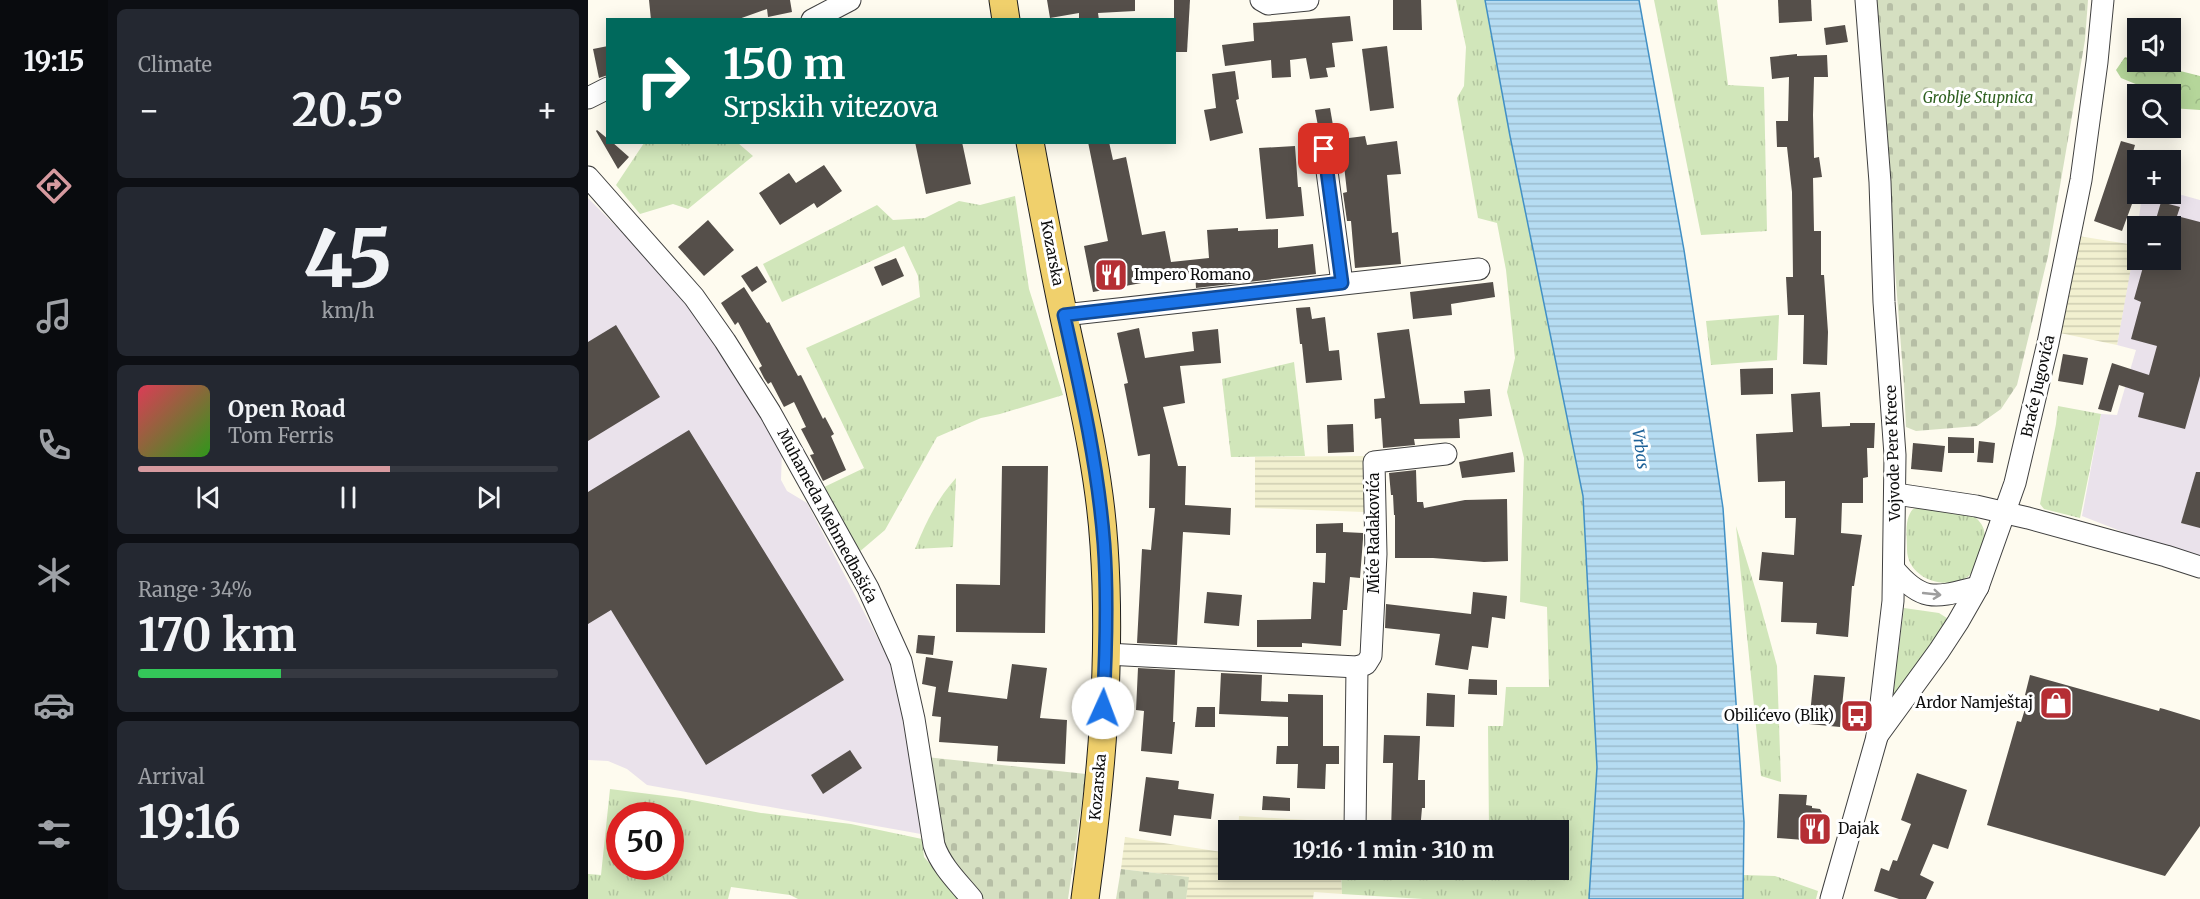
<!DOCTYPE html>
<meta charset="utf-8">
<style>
:root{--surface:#171b24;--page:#242831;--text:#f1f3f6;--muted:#9ea1a6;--line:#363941;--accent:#d69a9f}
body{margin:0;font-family:Merriweather,serif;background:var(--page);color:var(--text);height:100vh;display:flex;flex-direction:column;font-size:22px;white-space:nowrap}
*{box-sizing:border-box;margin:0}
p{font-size:20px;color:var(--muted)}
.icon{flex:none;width:33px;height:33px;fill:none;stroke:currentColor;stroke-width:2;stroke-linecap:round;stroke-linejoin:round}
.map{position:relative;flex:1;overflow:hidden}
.drawer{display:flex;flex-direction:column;gap:9px;padding:9px;background:#0d0f14;width:480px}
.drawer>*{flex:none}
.banner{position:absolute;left:18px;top:18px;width:570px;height:126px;border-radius:0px;box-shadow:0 3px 15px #0003;background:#00695c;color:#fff;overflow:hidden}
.buttons{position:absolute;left:1539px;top:18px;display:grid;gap:12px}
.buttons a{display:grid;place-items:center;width:54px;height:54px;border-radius:0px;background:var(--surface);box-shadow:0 3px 15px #0003;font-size:30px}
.speed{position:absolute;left:18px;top:802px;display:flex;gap:12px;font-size:30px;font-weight:700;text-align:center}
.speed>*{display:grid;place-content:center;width:78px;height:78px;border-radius:50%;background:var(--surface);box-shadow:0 3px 15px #0003;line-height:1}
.speed .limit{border:9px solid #d22;background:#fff;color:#111}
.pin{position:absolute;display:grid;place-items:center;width:51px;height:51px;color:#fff;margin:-26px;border-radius:12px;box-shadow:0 3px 9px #0006}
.me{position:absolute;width:66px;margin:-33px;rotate:2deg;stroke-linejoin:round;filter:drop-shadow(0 0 4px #0008)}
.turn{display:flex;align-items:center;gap:21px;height:126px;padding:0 18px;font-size:27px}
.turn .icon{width:78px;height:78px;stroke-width:2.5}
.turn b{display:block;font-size:42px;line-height:51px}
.big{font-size:45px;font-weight:700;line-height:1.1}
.drawer .widget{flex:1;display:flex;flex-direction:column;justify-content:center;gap:9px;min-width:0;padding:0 21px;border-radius:9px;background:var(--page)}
.drawer .dial{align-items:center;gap:0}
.dial b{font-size:78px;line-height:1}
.song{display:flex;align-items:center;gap:18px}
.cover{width:72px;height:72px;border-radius:9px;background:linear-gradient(135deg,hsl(350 70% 55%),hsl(110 70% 35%))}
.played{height:6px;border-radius:3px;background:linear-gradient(90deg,var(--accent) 60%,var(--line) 60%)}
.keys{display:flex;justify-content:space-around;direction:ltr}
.heat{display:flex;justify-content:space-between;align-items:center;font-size:33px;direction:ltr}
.charge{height:9px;border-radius:4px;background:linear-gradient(90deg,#34c759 34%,var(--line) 0)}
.trip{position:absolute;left:630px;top:820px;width:351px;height:60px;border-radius:0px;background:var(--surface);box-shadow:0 3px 15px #0003;font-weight:700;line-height:60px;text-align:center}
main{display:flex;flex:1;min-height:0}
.dock{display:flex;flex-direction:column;width:108px;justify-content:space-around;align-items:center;background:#090b0e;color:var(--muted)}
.dock .icon{width:42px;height:42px}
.dock .current{color:var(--accent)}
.dock b{font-size:27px;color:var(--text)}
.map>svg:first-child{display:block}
</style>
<main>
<nav class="dock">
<b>19:15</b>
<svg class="icon current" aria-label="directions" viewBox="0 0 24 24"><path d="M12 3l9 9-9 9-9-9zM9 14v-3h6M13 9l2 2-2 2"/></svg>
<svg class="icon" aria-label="music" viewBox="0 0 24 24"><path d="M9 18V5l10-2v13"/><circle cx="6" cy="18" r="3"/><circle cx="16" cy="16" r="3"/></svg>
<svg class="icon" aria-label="phone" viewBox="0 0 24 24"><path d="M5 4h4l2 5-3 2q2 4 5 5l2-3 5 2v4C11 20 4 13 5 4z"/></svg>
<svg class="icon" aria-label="climate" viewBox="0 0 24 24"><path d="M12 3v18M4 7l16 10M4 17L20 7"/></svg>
<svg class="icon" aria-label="car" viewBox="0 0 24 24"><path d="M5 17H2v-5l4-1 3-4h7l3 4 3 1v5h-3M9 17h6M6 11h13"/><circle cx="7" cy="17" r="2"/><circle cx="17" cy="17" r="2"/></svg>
<svg class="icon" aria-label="filters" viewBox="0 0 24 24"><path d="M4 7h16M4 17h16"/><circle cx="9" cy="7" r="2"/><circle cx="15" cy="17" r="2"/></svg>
</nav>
<section class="drawer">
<div class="widget"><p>Climate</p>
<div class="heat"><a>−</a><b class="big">20.5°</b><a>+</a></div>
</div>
<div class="widget dial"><b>45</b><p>km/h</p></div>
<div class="widget">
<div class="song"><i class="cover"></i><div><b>Open Road</b><p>Tom Ferris</p></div></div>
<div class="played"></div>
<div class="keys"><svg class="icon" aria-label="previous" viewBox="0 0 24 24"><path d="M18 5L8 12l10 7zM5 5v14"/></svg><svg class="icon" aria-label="pause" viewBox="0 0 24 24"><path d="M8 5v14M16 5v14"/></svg><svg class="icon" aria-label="next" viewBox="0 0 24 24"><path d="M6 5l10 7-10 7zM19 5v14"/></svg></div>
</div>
<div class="widget"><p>Range · 34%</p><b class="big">170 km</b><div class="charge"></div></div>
<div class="widget"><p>Arrival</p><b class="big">19:16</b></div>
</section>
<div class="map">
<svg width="1612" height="899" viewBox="0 0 1612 899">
<defs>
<pattern id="farmland-rules" width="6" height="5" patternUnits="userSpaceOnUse" patternTransform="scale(1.5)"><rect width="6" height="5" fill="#f2f0d0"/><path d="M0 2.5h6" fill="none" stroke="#cecdb1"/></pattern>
<pattern id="grass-tufts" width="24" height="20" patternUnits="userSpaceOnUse" patternTransform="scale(1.5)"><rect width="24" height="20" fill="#d1e6ba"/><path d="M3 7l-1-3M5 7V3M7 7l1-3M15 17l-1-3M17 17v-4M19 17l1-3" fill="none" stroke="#b2c49f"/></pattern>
<pattern id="forest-crowns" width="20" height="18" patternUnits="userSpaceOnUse" patternTransform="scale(1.5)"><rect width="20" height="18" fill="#b5d69a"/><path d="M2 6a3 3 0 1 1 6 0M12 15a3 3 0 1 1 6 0" fill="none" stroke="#9ab684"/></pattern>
<pattern id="cemetery-stones" width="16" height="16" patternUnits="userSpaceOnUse" patternTransform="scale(1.5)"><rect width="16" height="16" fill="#d5dfc1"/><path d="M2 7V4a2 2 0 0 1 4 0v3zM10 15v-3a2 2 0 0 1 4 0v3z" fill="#b6bea5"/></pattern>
<pattern id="water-rules" width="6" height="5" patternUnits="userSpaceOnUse" patternTransform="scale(1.5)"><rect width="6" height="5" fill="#b6dcf2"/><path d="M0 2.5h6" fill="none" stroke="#9bbcce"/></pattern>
</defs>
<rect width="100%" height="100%" fill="#fefbef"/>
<g fill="#eae2eb">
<path d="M1583,192l29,8v362l-118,-46 19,-102 16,1 19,-65 -19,-5 20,-116 1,31h32v-34h-32l4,-32h28z"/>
<path d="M0,198l87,88 53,78 54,86 -1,30 6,11 20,12 82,157 21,89 11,85 -274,-49 -20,-16 -19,-8 -20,-1z"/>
</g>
<g fill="url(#farmland-rules)">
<path d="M1490,236l57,9 -18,100 -57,-12z"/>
<path d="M776,456v56l-109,-4v-51z"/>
<path d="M651,816l101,6 1,9h-103z"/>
<path d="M537,837l103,16v17h113l1,24 -28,-2 -1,7h-127l2,-22 -67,-8z"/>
</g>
<g fill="url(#grass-tufts)" fill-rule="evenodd">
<path d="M868,0h29l25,136 73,360 14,271 -8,132h-166l-81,-5 -1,-24h44l89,8 3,-8h81v-39h-69l-1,-105h15l3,-39h43l-2,-80 -27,-5 4,-144 -17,-66 8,-34 -9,-88 -9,-47 -19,-5 -21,-120 7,-12 2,-39z"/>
<path d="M1066,0h63l11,85 36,2 3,144 -66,4z"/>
<path d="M56,143h94l15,13 -65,53 -15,-5 -33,10 -24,-29z"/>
<path d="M427,196l14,93 34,106 -63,19 -19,4 -44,19 -52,93 -27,23 -38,-64 44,-21 -58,-120 114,-51 -2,-21 -14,-30 -122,56 -19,-38 114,-59 16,15 32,-2 34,-17 21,4z"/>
<path d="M1191,315l-2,45 -66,5 -5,-44z"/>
<path d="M706,362l11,94 -74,1 -9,-78z"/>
<path d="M1470,406l43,8 -21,104 -36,-9 -4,-5 16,-80z"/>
<path d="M368,478l-3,69 -38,2c11,-27 22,-50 41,-71z"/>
<path d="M1335,506c13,3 43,5 53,12 8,7 10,15 8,25 -2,6 -3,16 -6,22 -16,31 -72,19 -71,-17 0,-12 -3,-29 6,-39z"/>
<path d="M1148,526l24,78 17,62 4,116 -20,-6z"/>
<path d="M1316,608l35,5 11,7 -55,76 -2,-3z"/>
<path d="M22,789l71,9 80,15 90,11 71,15 2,18 36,42h-162l-8,-4 -59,-8 -3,12h-140v-25l13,1zM32,816h50v51h-50z"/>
<path d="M1155,875l32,1 43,15 -2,8h-73z"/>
</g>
<path fill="url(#forest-crowns)" d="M1537,57l75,19v34l-29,-2 -1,-14h-10l-39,-16 -5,-8z"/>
<g fill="url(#cemetery-stones)">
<path d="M1286,0h214l-3,40 -37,216 -31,129 -16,24 -24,17 -61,5 -10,-4 -2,-42z"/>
<path d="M338,757l160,17 -18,125h-87l-37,-49z"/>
<path d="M533,869l68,8 -3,22h-70z"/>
</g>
<path fill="url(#water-rules)" stroke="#4290c5" stroke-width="1.5" d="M897,0h154l45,250 39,258 21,314 -1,77h-154l8,-132 -14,-271 -73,-360z"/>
<g fill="#554f4a">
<path d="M61,0h141l2,12 -24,5 -1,-8 -31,11h-85z"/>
<path d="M459,0h88v11l-37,2 1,7h-20v-7l-29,5z"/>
<path d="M586,0h16l-3,52h-13z"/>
<path d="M805,0h28l1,30h-29z"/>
<path d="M1190,0h33l1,21 -33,2z"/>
<path d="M762,16l3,25 -21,2 3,24 -9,1 2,9 -18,2 -4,-21 -16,2 1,17 -19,1 -1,-18 -46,6 -3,-21 32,-4 -1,-18z"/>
<path d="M1257,25l3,17 -22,3 -2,-17z"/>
<path d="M20,46v29l-9,3 -6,-29z"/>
<path d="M799,46l7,62 -24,3 -8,-62z"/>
<path d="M1209,54v2l30,-1 1,22h-14l-1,38 1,43 5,-1 3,20 -9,1 1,53h7v44h3l4,57 -1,33 -24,-1 1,-49h-16l-2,-38h7l-1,-85 -5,-45h-10l-1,-26h12l1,-44 -17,2 -2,-22z"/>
<path d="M647,71l4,28 -3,1 7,33 -33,8 -6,-31 12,-2 -4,-34z"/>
<path d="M742,108l5,29h-15l-5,-27z"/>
<path d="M9,130l11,9v3h4l17,15 -11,12 -22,-38z"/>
<path d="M777,136l2,9 30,-4 4,33 -14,1 5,58 6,-1 3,32 -46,4 -4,-47h-4l-4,-28 4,-1 -6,-53z"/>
<path d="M1533,141l14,4 -4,14 7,2v16l-8,27h2l-10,27 -28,-10z"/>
<path d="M327,142h47l9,42 -45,10z"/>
<path d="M500,142h21l4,18 13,-3 16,78 23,-4 6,31 38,-4 -2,-28 31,-2v3l40,-2v19l35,-4 3,30 -120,14 -1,-15 -102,19 -9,-46 24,-5z"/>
<path d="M707,146l3,41h3l3,29 -38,3 -7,-71z"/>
<path d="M236,165l18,26 -25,17 -3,-5 -34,22 -21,-32 30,-20 7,10z"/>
<path d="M1573,202l19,5 -3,9 23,6v154l-15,53 -47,-12 6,-24 -25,-8 -8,27 -13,-3 14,-46 37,12 8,-29 -26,-7 10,-37 -7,-3 11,-39h25v-34h-16z"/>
<path d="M120,220l26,30 -30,26 -26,-29z"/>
<path d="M308,258l8,18 -22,10 -8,-19z"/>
<path d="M169,266l10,16 -15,10 -11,-16z"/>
<path d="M905,282l2,15 -44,7 1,11 -39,4 -3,-27z"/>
<path d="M156,287l23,36 2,-1 29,54 3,-1 22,44 2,-2 9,17 -3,2 15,34 -23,11 -13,-26 4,-1 -13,-25 5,-2 -12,-25 -10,5 -13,-25 -3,2 -4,-6 -5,-10 3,-2 -24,-44 -3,3 -14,-22z"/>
<path d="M722,307l2,12 13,-2 4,34 10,-1 3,30 -36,3 -4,-39h-2l-4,-36z"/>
<path d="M28,325l44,72 -72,44v-99z"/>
<path d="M551,328l6,30 49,-7 -2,-19 26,-3 3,34 -41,3 5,37 -22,4 15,59h8l-1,39 46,3 -1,27 -47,-3 -6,113 -40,-2 5,-94 9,1 4,-42h-6l1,-54 -12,2 -14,-72 4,-1 -11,-50z"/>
<path d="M821,329l11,75 45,-1 -1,-12 26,-2 2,27 -33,3 1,19 -46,1 1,6 -32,3 -2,-30 -6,1 -1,-20 11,-1 -8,-65z"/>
<path d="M1475,354l25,4 -5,27 -25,-4z"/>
<path d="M1185,368v26l-32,1 -1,-26z"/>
<path d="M1232,392l2,35 28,-1v-3h25l-1,25h-7l1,29 -5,1v25h-21l-1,30 21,2 -8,51h-2l-4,51 -32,-3 1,-11 -36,-1 2,-40 -24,-2 3,-28 32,3 2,-37h-11v-37l-27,1 -2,-48 37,-2 -2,-38z"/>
<path d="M765,424l1,28 -26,1 -1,-28z"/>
<path d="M101,430l155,250 -138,85 -95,-155 -23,14v-132z"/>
<path d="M1360,437l26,1v15h-26z"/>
<path d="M1391,441l16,2 -2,20 -16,-1z"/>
<path d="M1325,443l32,3 -3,26 -31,-3z"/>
<path d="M925,452l2,20 -53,6 -3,-16z"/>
<path d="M414,466h46l-3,167 -89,-1v-48l44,1z"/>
<path d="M828,470l1,32h6l1,6 41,-8 42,-1 1,62 -24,1 -51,-4h-38v-43h-1l-1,-20h-2l-2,-22z"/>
<path d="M1608,472h4v56l-19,-5z"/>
<path d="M755,523v9l20,1v6l-3,39 -10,-1 -3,33h-4l-2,36 -39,-3v4h-45v-27l54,-1 2,-37 12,1 1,-30h-10v-29z"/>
<path d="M619,592l35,3 -3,31 -35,-3z"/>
<path d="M885,592l34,4 -2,23 -13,-2 -4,31 -16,-2 -4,24 -33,-5 5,-31 -55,-6 1,-24 85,10z"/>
<path d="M330,635l17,1 -2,19 -17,-2z"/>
<path d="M338,657l27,4 -5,31 59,7 5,-35 35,4 -7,50 27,2 -2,44 -68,-3 1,-15 -59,-4 2,-25 -9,-1 4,-29 -14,-3z"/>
<path d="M550,668l37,2 -2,52h2l-3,32 -31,-3 3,-40 -8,-1z"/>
<path d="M633,673l41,2 -1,26 27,1v-8l35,1v51h16v18h-13l-1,25 -28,-1 1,-24h-22l1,-18h11v-29l-69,-3z"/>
<path d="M1226,675l31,2 -5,50 -31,-3z"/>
<path d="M1442,675l129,36 1,-3 4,1 36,11v106l-35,50 -178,-51 30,-104 4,1 8,-26 -4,-1z"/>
<path d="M881,679l28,1v15l-29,-1z"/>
<path d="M839,693l28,2 -1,32 -28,-1z"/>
<path d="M609,707h18v20h-20z"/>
<path d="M796,735l36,1 -2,44h7v28h-3l-2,23h-29l2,-68h-10z"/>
<path d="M262,750l12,18 -39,26 -12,-19z"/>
<path d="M1329,773l50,17 -19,59 -15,-5 -13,31 14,7 -8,17h-27l-25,-8 7,-23 8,3 4,-11 4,1 14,-37 -10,-4z"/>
<path d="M558,777l33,4 -1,8 36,5 -3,25 -37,-4 -3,21 -32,-5z"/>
<path d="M1191,794l28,1 -1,10 6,1v2l8,1 4,7v8l-7,7h-12l-1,9 -27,-2z"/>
<path d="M675,796l27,2v13l-28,-1z"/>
</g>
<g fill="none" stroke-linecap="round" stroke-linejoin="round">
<g stroke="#404040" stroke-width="23">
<g id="minor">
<path d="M673,0l7,4 40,-4"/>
<path d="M224,20l38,-20"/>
<path d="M0,98l20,-10"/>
<path d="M736,149l18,134"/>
<path d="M0,177l106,120 31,44 45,71 98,176 33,73 13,58 20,126c7,21 24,37 38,54"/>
<path d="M476,315l415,-46"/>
<path d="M1308,494l80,12 52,12 138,38 34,11"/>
<path d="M1306,569c29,35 43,28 84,18"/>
<path d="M518,654l251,13 9,-3 5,-8 5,-102 -2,-92 72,-8"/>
<path d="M1289,736l62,-85 19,-29 20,-35 37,-104 33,-140 33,-163 16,-118 6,-62"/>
<path d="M767,831l2,-164"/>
<path d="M1243,899l46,-162 16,-136 2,-146 -11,-153 -4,-120 -14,-182"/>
</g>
</g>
<g stroke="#1e1e1e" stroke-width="29">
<g id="major">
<path d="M415,0l3,20"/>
<path d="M442,142c11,59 22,117 34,175 16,75 35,150 40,228 8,118 -3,237 -19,354"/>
</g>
</g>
<use href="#minor" stroke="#fff" stroke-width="21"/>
<use href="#major" stroke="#f0d06c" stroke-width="27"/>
</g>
<defs><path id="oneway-shaft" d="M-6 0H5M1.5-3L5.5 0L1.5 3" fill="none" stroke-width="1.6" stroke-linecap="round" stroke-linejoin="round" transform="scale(1.5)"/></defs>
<use stroke="#9e9e9e" href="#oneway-shaft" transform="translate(1344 594) rotate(6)"/>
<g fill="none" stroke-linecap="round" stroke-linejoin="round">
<g stroke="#114b97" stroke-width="15">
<path id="route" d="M515,708c3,-54 5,-109 1,-164 -6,-78 -23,-153 -40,-229l278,-32 -18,-134"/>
</g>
<use href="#route" stroke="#1a73e8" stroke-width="10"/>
</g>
<defs>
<g id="restaurant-square" transform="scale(1.725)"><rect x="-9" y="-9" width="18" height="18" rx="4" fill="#b52e34" stroke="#fff"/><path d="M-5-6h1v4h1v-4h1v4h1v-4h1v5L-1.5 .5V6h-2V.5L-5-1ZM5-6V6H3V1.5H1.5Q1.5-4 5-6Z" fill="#fff"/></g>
<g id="shop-square" transform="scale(1.725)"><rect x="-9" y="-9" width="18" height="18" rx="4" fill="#b52e34" stroke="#fff"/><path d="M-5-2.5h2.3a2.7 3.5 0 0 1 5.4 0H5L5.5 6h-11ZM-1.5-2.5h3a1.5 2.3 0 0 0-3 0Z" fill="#fff"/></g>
<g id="bus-square" transform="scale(1.725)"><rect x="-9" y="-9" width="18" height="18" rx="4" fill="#b52e34" stroke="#fff"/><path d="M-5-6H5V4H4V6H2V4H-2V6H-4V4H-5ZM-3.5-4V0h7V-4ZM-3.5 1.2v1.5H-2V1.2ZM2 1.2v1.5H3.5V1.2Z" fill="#fff"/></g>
</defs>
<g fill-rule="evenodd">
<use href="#restaurant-square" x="523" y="275"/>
<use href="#shop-square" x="1468" y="703"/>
<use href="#bus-square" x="1269" y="716"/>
<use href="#restaurant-square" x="1227" y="829"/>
</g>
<g text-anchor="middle" stroke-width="6" stroke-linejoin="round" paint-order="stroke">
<g font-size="15" font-style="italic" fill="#2f6121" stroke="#fff">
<text x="1390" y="103">Groblje Stupnica</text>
</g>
<g font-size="15" fill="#0d0d0d" stroke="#fff">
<text transform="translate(464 253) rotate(79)" y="5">Kozarska</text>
<text transform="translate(1450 386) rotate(-77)" y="5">Braće Jugovića</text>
<text transform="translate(1305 453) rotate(-92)" y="5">Vojvode Pere Krece</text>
<text transform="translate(239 516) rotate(62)" y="5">Muhameda Mehmedbašića</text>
<text transform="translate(786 533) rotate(-90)" y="5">Miće Radakovića</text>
<text transform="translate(510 787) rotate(-85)" y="5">Kozarska</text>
</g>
<g font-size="15" fill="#0d0d0d" stroke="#fff" text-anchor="start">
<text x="546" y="280">Impero Romano</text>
<text x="1445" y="708" text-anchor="end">Ardor Namještaj</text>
<text x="1246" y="721" text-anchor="end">Obilićevo (Blik)</text>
<text x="1250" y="834">Dajak</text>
</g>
<g font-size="16" font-style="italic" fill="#1e6298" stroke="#fff">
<text transform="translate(1053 449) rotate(82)" y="6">Vrbas</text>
</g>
</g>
</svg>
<div class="buttons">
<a><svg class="icon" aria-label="sound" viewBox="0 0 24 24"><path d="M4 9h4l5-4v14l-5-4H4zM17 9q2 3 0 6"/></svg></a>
<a><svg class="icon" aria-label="search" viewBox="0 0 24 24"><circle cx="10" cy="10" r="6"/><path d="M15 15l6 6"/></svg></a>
<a>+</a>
<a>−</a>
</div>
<div class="speed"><div class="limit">50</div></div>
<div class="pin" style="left:736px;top:149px;background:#d93025"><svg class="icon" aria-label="arrive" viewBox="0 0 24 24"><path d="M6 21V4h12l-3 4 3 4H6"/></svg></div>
<svg class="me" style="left:515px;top:708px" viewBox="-20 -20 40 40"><circle r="19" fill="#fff"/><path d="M0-13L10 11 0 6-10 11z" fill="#1a73e8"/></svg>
<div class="trip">19:16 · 1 min · 310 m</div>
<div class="banner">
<div class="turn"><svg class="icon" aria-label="right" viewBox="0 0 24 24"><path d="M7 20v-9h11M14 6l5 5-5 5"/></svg><div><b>150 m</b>Srpskih vitezova</div></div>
</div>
</div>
</main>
